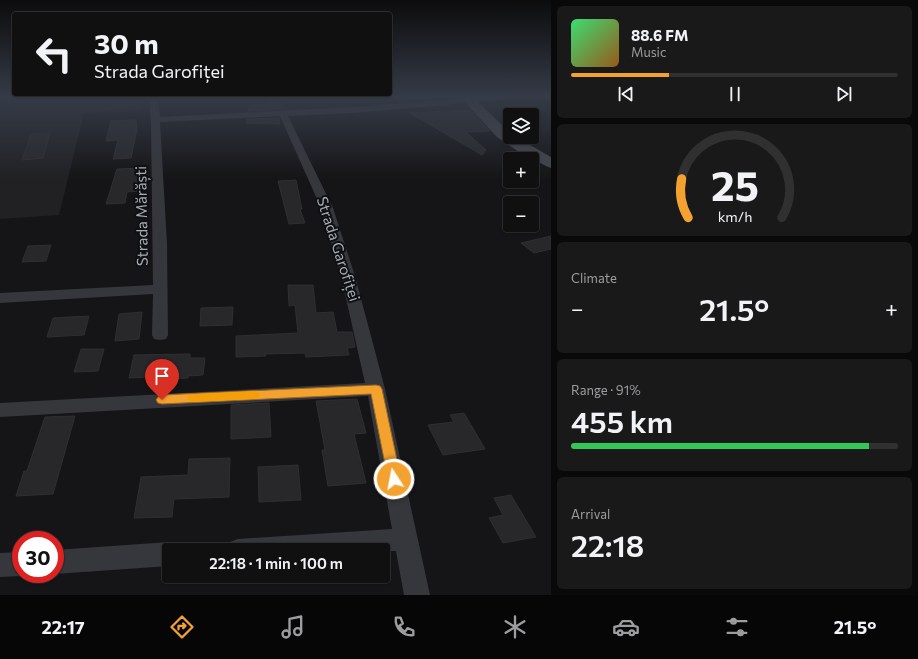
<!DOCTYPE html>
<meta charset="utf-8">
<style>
:root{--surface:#101011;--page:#19191a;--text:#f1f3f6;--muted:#9c9d9f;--line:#303031;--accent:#f4a22f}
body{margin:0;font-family:Commissioner,sans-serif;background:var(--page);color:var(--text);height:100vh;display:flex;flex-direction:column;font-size:15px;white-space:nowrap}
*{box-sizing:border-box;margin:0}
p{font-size:13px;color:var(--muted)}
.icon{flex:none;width:22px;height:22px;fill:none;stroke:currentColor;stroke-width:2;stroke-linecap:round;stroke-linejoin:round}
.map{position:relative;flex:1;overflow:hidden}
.side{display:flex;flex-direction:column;gap:6px;padding:6px;background:#090909;width:367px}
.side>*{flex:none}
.guide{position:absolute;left:12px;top:12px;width:380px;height:84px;border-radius:4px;box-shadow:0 1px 3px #0004,0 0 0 1px var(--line);background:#101011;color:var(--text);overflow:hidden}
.buttons{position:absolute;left:503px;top:108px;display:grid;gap:8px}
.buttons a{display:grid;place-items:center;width:36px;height:36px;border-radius:4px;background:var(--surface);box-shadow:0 1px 3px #0004,0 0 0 1px var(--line);font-size:20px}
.speed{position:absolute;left:12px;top:531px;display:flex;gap:8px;font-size:20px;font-weight:700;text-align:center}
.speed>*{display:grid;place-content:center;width:52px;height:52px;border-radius:50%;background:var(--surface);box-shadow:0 1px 3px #0004,0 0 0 1px var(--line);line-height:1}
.speed .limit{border:6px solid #d22;background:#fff;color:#111}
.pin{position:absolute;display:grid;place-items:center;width:34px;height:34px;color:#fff;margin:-41px -17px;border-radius:50% 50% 50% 0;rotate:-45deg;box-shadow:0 0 4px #0007}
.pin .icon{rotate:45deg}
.me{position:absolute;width:44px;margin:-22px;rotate:349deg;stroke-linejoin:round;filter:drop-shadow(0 0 3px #0008)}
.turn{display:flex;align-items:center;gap:14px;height:84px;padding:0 16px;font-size:18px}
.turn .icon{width:52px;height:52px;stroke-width:2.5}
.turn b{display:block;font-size:28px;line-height:34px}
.big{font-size:30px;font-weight:600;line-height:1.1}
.side .tile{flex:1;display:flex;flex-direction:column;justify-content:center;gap:6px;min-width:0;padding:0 14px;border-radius:6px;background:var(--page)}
.side .dial{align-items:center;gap:0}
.dial svg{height:104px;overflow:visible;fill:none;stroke:var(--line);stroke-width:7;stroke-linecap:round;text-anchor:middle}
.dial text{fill:var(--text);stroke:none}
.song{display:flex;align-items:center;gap:12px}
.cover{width:48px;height:48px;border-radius:6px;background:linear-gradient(135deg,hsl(140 70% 55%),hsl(30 70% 35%))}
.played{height:4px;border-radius:2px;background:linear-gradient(90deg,var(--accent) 30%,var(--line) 30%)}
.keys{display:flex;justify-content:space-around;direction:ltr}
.heat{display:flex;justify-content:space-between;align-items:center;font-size:22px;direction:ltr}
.charge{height:6px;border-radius:3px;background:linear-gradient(90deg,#34c759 91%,var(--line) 0)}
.trip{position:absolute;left:162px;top:543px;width:228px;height:40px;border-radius:4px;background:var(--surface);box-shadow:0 1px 3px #0004,0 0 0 1px var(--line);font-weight:600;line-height:40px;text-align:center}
.tab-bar{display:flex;height:64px;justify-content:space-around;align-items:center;background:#060607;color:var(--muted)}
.tab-bar .icon{width:28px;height:28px}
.tab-bar .selected{color:var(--accent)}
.tab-bar b{font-size:18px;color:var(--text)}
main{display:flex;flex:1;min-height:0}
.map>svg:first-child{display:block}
</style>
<main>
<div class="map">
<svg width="551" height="595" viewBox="0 0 551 595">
<rect width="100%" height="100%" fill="#151517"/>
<path fill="#212124" d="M0,96h142l1,13 -59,4 -25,102 -59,4z"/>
<g fill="#28282b" stroke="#2f2f33">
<path d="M266,102l15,1v6l-33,2 1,-6h16z"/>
<path d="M470,110l20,21 -24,1 20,18 -4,5 -72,-42z"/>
<path d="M279,118l1,6 -34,-1 1,-4z"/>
<path d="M136,120l1,9 -6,29 -18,1 5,-19 -12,1 5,-20z"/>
<path d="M50,133l-7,25 -21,2 9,-26z"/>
<path d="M144,168l-5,23 -12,1 -2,11 -19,1 11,-35z"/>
<path d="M296,180l6,29h-2l5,14 -16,1 -11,-43z"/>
<path d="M551,236v13l-17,4 -13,-10z"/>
<path d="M51,245l-5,16 -24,1 6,-16z"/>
<path d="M288,285h25l3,28 17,-1 4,20h15l3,15 -8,1 2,7 -43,2 -1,-4 -40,1 1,2 -30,1v-21l62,-3 -3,-28 -6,1z"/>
<path d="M233,307l-1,18 -32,1 1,-18z"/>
<path d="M142,312l-3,27 -24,2 4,-27z"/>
<path d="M89,316l-5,19 -37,2 6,-19z"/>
<path d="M81,349h23l-6,22 -24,1z"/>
<path d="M190,354v4h15l-2,17 -15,1v2l-39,2v-3l-20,1 5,-23z"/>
<path d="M357,399l9,34 -12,1 12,49 -38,3 -6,-36h3l-9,-49z"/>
<path d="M269,403l2,34 -40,2v-34z"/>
<path d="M464,413l21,36 -42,6 -15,-30 26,-3 -4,-7z"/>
<path d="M75,416l-22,78 -37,2 8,-25h3l18,-54z"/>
<path d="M230,458l-1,39 -55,2 -2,18 -38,1 7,-41 47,-2 1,-16z"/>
<path d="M298,465l3,35 -42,2 -1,-35z"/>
<path d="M511,495l25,42 -33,6 -14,-25 14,-3 -9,-17z"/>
</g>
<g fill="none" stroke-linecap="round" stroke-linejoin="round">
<g fill="#36373c" fill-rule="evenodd">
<path d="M149,96h8l3,21 193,-10 142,-11h31l-4,2 -169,15 -65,3 45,92 22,68 30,113 45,206h-26l-8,-44 -170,-1 4,-8 8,-3 154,-10 -24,-133 -368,21v-14l365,-20 -24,-107 -20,-68 -41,-92 -120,6 7,122 1,91 -2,4 -6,1 -6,-1 -2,-4 1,-41 -153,9v-10l153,-8 -2,-161z"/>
<path d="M169,542l8,4 2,4h-10v16l-114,8v-24z"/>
<path d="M21,552v22h5l-5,2 -21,1v-24z"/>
</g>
<path fill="#44464c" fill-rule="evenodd" d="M459,96h13l38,37v4h6l35,20v11l-5,-2 -30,-16 -19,-13z"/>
</g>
<linearGradient id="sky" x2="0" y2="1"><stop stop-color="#0c0c0d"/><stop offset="0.54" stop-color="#353b47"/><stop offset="1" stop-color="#353b47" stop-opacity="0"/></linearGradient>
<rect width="551" height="179" fill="url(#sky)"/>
<path fill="#f4a22f" stroke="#9f691f" d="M376,385l4,1 2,3 19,90 -2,4 -5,2 -4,-2 -2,-4 -17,-85 -209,10 -4,-1 -2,-3 2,-3 4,-2z"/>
<path fill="#f59e0b" d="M254,391l4,1 2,3 -2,3 -4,1 -61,3 -4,-1 -2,-3 2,-3 4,-1z"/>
<g text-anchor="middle" stroke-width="4" stroke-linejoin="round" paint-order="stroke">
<g font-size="15" fill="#a6adb7" stroke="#101012">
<text transform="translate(142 216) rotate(-91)" y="5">Strada Mărăști</text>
<text transform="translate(338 249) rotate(72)" y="5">Strada Garofiței</text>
</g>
</g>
</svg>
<div class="buttons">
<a><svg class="icon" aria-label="layers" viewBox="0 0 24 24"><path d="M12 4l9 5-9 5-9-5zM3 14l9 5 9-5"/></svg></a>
<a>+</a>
<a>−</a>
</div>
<div class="speed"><div class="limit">30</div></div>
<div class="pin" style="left:162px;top:400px;background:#d93025"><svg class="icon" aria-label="arrive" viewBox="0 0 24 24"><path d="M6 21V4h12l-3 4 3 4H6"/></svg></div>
<svg class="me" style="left:394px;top:479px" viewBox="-20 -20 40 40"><circle r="17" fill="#f4a22f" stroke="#fff" stroke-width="3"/><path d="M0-11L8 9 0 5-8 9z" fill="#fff"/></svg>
<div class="trip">22:18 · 1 min · 100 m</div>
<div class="guide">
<div class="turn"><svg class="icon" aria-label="left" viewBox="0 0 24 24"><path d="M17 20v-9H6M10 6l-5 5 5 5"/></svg><div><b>30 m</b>Strada Garofiței</div></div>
</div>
</div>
<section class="side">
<div class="tile">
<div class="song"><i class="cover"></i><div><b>88.6 FM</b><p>Music</p></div></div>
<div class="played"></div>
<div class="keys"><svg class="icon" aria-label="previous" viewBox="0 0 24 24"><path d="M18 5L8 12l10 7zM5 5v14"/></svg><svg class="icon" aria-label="pause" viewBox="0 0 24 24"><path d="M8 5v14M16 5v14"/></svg><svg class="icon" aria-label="next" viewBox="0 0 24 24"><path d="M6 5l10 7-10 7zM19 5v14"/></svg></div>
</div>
<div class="tile dial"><svg viewBox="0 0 100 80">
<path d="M14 69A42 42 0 1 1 86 69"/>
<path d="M14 69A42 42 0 0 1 9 39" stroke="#f4a22f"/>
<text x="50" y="56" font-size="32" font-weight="700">25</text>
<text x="50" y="72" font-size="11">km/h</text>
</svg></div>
<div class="tile"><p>Climate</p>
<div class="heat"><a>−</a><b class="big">21.5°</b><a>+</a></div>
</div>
<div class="tile"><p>Range · 91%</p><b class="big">455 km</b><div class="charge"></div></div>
<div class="tile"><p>Arrival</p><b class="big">22:18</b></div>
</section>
</main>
<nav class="tab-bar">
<b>22:17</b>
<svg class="icon selected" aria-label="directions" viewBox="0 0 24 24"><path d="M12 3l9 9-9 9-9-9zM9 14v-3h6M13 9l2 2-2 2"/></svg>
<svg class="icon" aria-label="music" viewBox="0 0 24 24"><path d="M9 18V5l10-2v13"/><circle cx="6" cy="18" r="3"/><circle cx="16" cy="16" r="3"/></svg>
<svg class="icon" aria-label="phone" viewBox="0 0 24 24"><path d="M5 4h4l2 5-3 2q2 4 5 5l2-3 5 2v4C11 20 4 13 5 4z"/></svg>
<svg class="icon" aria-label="climate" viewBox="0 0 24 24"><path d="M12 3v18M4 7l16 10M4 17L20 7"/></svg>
<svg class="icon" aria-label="car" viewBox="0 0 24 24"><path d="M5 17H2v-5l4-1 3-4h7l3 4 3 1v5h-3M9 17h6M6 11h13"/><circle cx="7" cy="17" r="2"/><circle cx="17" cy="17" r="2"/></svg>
<svg class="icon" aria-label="filters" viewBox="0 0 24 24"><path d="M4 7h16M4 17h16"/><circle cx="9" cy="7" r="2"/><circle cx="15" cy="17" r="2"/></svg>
<b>21.5°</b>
</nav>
